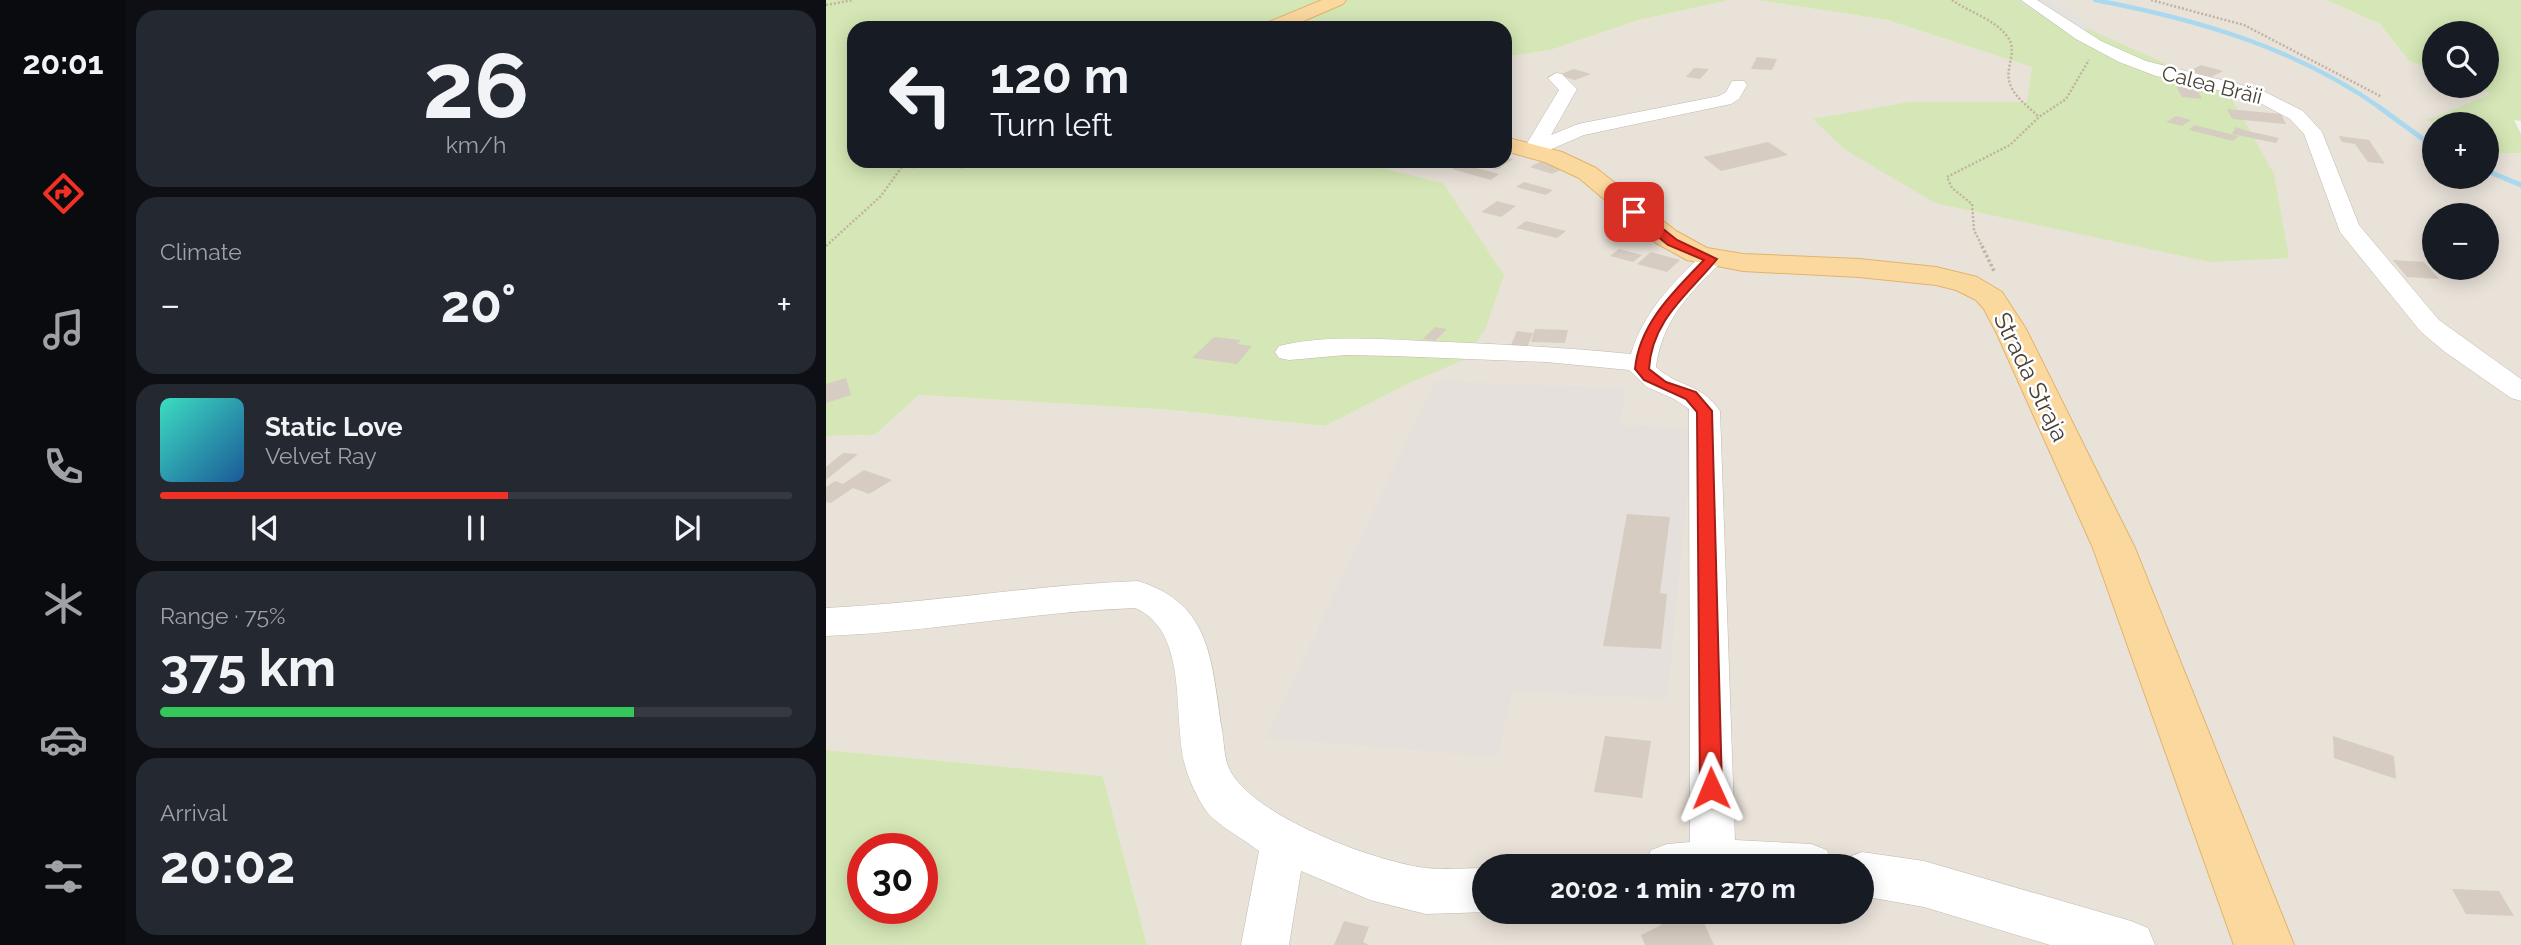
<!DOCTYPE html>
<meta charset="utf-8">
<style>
:root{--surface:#171b24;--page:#242831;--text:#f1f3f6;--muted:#9ea1a6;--line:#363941;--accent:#f33024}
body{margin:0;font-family:Raleway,sans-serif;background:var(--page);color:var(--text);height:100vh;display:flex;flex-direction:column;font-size:26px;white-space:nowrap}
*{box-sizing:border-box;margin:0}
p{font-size:23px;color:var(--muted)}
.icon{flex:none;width:38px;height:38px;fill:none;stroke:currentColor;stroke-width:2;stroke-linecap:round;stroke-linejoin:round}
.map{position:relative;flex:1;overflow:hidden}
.sheet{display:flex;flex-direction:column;gap:10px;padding:10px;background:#0d0f14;width:700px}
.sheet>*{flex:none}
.hud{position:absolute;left:21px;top:21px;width:665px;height:147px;border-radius:21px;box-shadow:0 4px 18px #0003;background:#171b24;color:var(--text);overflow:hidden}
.fabs{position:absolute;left:1596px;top:21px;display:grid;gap:14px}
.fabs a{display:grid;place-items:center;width:77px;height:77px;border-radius:50%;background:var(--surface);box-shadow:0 4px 18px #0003;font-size:35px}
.speed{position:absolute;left:21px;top:833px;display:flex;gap:14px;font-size:35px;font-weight:700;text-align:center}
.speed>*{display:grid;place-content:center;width:91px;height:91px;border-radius:50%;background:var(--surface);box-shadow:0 4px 18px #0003;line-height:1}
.speed .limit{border:10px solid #d22;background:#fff;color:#111}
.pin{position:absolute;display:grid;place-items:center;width:60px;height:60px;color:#fff;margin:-30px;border-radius:14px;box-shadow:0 4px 10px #0006}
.me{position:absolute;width:77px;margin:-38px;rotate:359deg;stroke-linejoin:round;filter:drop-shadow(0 0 5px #0008)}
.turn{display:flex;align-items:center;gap:24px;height:147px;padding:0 28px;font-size:32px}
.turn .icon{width:91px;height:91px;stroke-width:2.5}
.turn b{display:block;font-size:49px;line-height:60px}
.big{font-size:52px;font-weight:700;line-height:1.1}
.sheet .widget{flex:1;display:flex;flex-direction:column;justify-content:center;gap:10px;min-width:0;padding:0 24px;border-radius:21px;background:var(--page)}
.sheet .dial{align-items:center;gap:0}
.dial b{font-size:91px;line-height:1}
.song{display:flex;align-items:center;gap:21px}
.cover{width:84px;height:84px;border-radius:10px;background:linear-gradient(135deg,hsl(170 70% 55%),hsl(210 70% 35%))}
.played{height:7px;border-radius:4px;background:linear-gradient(90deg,var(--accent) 55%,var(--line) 55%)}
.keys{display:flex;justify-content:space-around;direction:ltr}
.heat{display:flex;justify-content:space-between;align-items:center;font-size:38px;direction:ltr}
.charge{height:10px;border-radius:5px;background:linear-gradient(90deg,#34c759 75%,var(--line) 0)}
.trip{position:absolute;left:646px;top:854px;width:402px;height:70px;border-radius:35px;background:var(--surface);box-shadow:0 4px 18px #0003;font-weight:700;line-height:70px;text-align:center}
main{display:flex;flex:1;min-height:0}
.tab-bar{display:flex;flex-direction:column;width:126px;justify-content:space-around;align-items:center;background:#090b0e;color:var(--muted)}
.tab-bar .icon{width:49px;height:49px}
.tab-bar .active{color:var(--accent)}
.tab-bar b{font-size:32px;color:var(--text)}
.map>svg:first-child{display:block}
</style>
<main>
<nav class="tab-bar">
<b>20:01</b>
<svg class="icon active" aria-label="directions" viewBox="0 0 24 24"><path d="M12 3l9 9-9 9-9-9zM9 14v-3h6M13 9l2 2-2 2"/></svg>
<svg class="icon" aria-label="music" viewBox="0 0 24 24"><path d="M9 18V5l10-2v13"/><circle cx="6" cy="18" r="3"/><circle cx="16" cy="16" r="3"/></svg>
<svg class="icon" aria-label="phone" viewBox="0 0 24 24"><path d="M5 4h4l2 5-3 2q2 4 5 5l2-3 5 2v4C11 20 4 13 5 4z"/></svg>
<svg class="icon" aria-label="climate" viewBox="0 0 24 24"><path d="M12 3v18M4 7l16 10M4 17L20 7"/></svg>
<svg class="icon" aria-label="car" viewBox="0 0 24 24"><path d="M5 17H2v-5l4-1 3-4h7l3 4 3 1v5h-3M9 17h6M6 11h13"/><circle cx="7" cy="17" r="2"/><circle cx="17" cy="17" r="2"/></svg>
<svg class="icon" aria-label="filters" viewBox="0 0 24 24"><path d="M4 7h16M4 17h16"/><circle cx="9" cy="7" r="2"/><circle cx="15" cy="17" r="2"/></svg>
</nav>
<section class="sheet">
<div class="widget dial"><b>26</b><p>km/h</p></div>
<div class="widget"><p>Climate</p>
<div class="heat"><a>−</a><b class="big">20°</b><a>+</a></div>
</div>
<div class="widget">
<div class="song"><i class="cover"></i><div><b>Static Love</b><p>Velvet Ray</p></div></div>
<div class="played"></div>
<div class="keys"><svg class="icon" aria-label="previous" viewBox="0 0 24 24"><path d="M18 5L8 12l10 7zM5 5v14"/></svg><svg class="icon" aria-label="pause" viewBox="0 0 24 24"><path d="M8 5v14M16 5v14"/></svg><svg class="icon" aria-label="next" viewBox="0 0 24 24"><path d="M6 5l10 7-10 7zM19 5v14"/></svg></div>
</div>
<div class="widget"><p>Range · 75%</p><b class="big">375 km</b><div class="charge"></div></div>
<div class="widget"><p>Arrival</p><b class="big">20:02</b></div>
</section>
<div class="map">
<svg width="1695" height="945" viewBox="0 0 1695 945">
<rect width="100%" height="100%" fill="#f5f1eb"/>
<path fill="#e9e2d9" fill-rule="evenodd" d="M904,0h26l131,20 146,47 -5,35h-119l301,160 -130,-237 -45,-25h291l54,24 29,37 25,10v15h37l21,8 -64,26 8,4 -2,53h53v-27l9,4 25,-1v792h-1374l-44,-169 -277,-26v-314l49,-1 44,-40 252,15 154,16 87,-44 50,-21 -19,-178 -89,-22h151v-104l46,-7 88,-30zM1608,215h53v53h-53zM658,866h378v46h-378z"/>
<path fill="#e5e0dc" d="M609,381l191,7 -7,37 75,3 -27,271 -154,-8 -16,66 -231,-19z"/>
<g fill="#d5e7b6" fill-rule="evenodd">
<path d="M0,0h904l-91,20 -88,30 -46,7v-29h-651v133h500l89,22 61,92 -19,55 -23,31 -50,21 -87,44 -154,-16 -252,-15 -44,40 -49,1z"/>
<path d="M930,0h279l45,25 148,67 46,82 15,84 -79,4 -275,-59 -91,-54 -31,-30 96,-17h118l5,-35 -145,-47z"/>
<path d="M1500,0h195v121l-7,-1 7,14v19l-25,1 -9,-4v-26h-51l-9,-4 64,-26 -20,-8h16v-53h-53v38l-25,-10 -29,-37z"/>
<path d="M0,750l277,26 44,169h-321zM37,849h59v59h-59z"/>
</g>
<path fill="#e4e2df" d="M1191,0h33l46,29 -30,2z"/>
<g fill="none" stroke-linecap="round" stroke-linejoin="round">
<path stroke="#aad9ef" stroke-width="4.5" d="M1269,0c101,19 202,48 287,109"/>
<g stroke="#aad9ef" stroke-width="5">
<path d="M1553,107l55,40"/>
<path d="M1661,171l34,14"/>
</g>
</g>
<g fill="#d6ccc1">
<path d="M931,57l20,2 -5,11 -21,-1z"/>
<path d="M1375,65l22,6 -12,6 -21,-6z"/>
<path d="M868,68l15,1 -9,10 -14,-2z"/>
<path d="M748,69l17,5 -16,6 -17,-5z"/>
<path d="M1348,82l20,1 8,16 -20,-2z"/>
<path d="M1401,109l54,5 5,10 -54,-5z"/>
<path d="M1350,116l15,4 -9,6 -16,-4z"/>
<path d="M1368,125l44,11 -5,5 -44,-11z"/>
<path d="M1410,127l12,4 31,7 -3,5 -44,-9z"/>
<path d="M1513,136l30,4 16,24 -17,-2 -13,-18 -13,-2z"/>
<path d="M942,142l20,13 -67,16 -18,-14z"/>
<path d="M679,157l8,2 -15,10 -31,-6 38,-2z"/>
<path d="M719,159l22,8 -15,7 -22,-7z"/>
<path d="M85,161h10v3l11,-3 15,1 -36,7z"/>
<path d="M130,161h20l2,4 -18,4z"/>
<path d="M634,164l39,10 -8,6 -39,-11z"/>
<path d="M698,182l29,8 -7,5 -30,-8z"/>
<path d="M671,201l19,5 -15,11 -20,-5z"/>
<path d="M700,221l40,10 -9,7 -41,-10z"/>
<path d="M793,249l23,6 -9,7 -23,-6z"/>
<path d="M825,252l29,8 -13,12 -30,-8z"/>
<path d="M1567,260l31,2 15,17 -32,-2z"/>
<path d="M609,327l12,2 -12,12 -12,-2z"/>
<path d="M709,329l33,1 -3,13 -34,-1z"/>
<path d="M691,331l16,2 -7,17 -17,-1z"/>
<path d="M388,337l27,3 -4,4 15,2 -15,18 -45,-6z"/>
<path d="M20,378l5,17 -25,8v-19z"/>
<path d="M17,453l15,1 -32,26v-13z"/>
<path d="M38,470l28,10 -23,14 -16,-6 -22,15 -5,-1v-15l9,-6 8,3z"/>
<path d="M801,514l43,3 -10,76 7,1 -6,55 -58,-3z"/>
<path d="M779,736l46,5 -9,57 -48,-6z"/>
<path d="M1507,736l61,20 2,23 -62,-21z"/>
<path d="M1626,889l47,2 15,25 -48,-2z"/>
<path d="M830,912h43l15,33h-69l-4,-10 20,-10z"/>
<path d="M518,921l25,6 -6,15 6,3h-35z"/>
</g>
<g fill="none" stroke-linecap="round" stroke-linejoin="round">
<g stroke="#c0b8ae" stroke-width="1">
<g id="minor">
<path d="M1195,0h16l64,41 45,20 115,29 42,21 19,21 37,93 80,95 82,59v22l-10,-3 -66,-46 -24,-20 -81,-100 -36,-98 -14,-15 -41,-22 -93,-21 -37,-14 -43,-23z"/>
<path d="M730,73l6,1 15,15 -26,46 27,-11 141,-28 7,-4 6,-11h12l3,4 -8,14 -8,5 -147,31 -44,19h-14l-3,-4 36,-60 -11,-12z"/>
<path d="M885,252l8,2 4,5c-8,11 -19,19 -27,29 -22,23 -36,48 -40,79 23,21 44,15 64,44l15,429 76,4 16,6 7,16h-190l7,-16 16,-6 23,-2 -1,-433 -15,-10 -27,-12 -18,-17 -83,-8 -153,-6 -47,-1 -57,5 -10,-2 -4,-6 4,-6c46,-11 97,-7 144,-5 70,3 138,6 208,13 12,-41 41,-71 72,-100z"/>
<path d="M312,581c75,23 73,82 84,149 2,11 2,26 6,36 19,49 148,96 198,102 18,2 39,0 58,0v44h5l-63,2 -56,-14 -69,-29 -12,74h-48l18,-94c-14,-11 -42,-26 -52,-39 -8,-11 -17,-30 -21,-43 -15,-49 5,-137 -51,-161 -104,4 -205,24 -309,28v-28c105,-5 207,-23 312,-27z"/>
<path d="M1036,852l62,9 207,60 17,7 7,17h-105l-126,-38 -62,-11v-30h-20l4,-8z"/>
</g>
</g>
<g stroke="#e1b46d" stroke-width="2">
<g id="major">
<path d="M496,0h24l-3,4 -56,24h-25l2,-4z"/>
<path d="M679,137l57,15 34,16 80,63 31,17 36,6 116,5 77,8 41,10 25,15 24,37 109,219 159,397h-60l-141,-397 -96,-214 -13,-25 -8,-9 -20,-10 -20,-5 -77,-8 -116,-6 -56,-11 -31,-17 -77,-65 -34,-16 -40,-11z"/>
</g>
</g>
<g stroke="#c2b29f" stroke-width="2.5" stroke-dasharray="2 2" stroke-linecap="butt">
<path d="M1126,0c17,12 42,19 55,36 12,16 -3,31 3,48 5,14 19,23 29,33"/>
<path d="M1325,0l93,25 138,72"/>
<path d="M0,5l27,-5"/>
<path d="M0,246l55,-50 25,-35"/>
<path d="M1157,248l-9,-18 -2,-26 -20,-16 -5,-11 63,-32 29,-28 27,-18 23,-39"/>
</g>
<path stroke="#c2b29f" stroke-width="3.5" stroke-dasharray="2.5 2.5" stroke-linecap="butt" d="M1156,246l13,27"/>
<use href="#minor" fill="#fff" fill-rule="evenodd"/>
<use href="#major" fill="#fbd89e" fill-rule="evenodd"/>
</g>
<path fill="#f33024" stroke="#9e1f17" stroke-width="2" d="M804,209h8l39,31 40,19c-28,35 -65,60 -68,110l17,13 30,10 16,19 10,377 -3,7 -8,2 -7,-2 -4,-7 -3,-376 -11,-13 -42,-19 -9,-11c4,-45 39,-78 69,-109l-36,-15 -38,-31z"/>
<g text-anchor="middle" stroke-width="5" stroke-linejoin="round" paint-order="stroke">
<g font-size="21" fill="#494139" stroke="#fff">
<text transform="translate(1386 85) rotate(14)" y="7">Calea Brăii</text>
</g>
<g font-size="24" fill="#494139" stroke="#fff">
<text transform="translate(1205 377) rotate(64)" y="8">Strada Straja</text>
</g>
</g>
</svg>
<div class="fabs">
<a><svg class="icon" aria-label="search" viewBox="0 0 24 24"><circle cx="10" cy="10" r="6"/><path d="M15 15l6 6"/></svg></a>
<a>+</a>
<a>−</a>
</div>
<div class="speed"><div class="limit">30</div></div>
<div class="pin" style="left:808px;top:212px;background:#d93025"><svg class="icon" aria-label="arrive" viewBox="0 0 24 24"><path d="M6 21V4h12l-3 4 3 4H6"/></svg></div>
<svg class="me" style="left:885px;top:788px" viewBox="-20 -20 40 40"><path d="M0-17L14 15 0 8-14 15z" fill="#f33024" stroke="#fff" stroke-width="4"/></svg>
<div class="trip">20:02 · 1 min · 270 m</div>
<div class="hud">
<div class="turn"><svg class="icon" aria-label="left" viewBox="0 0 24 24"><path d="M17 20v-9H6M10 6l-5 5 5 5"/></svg><div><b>120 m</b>Turn left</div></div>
</div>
</div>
</main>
